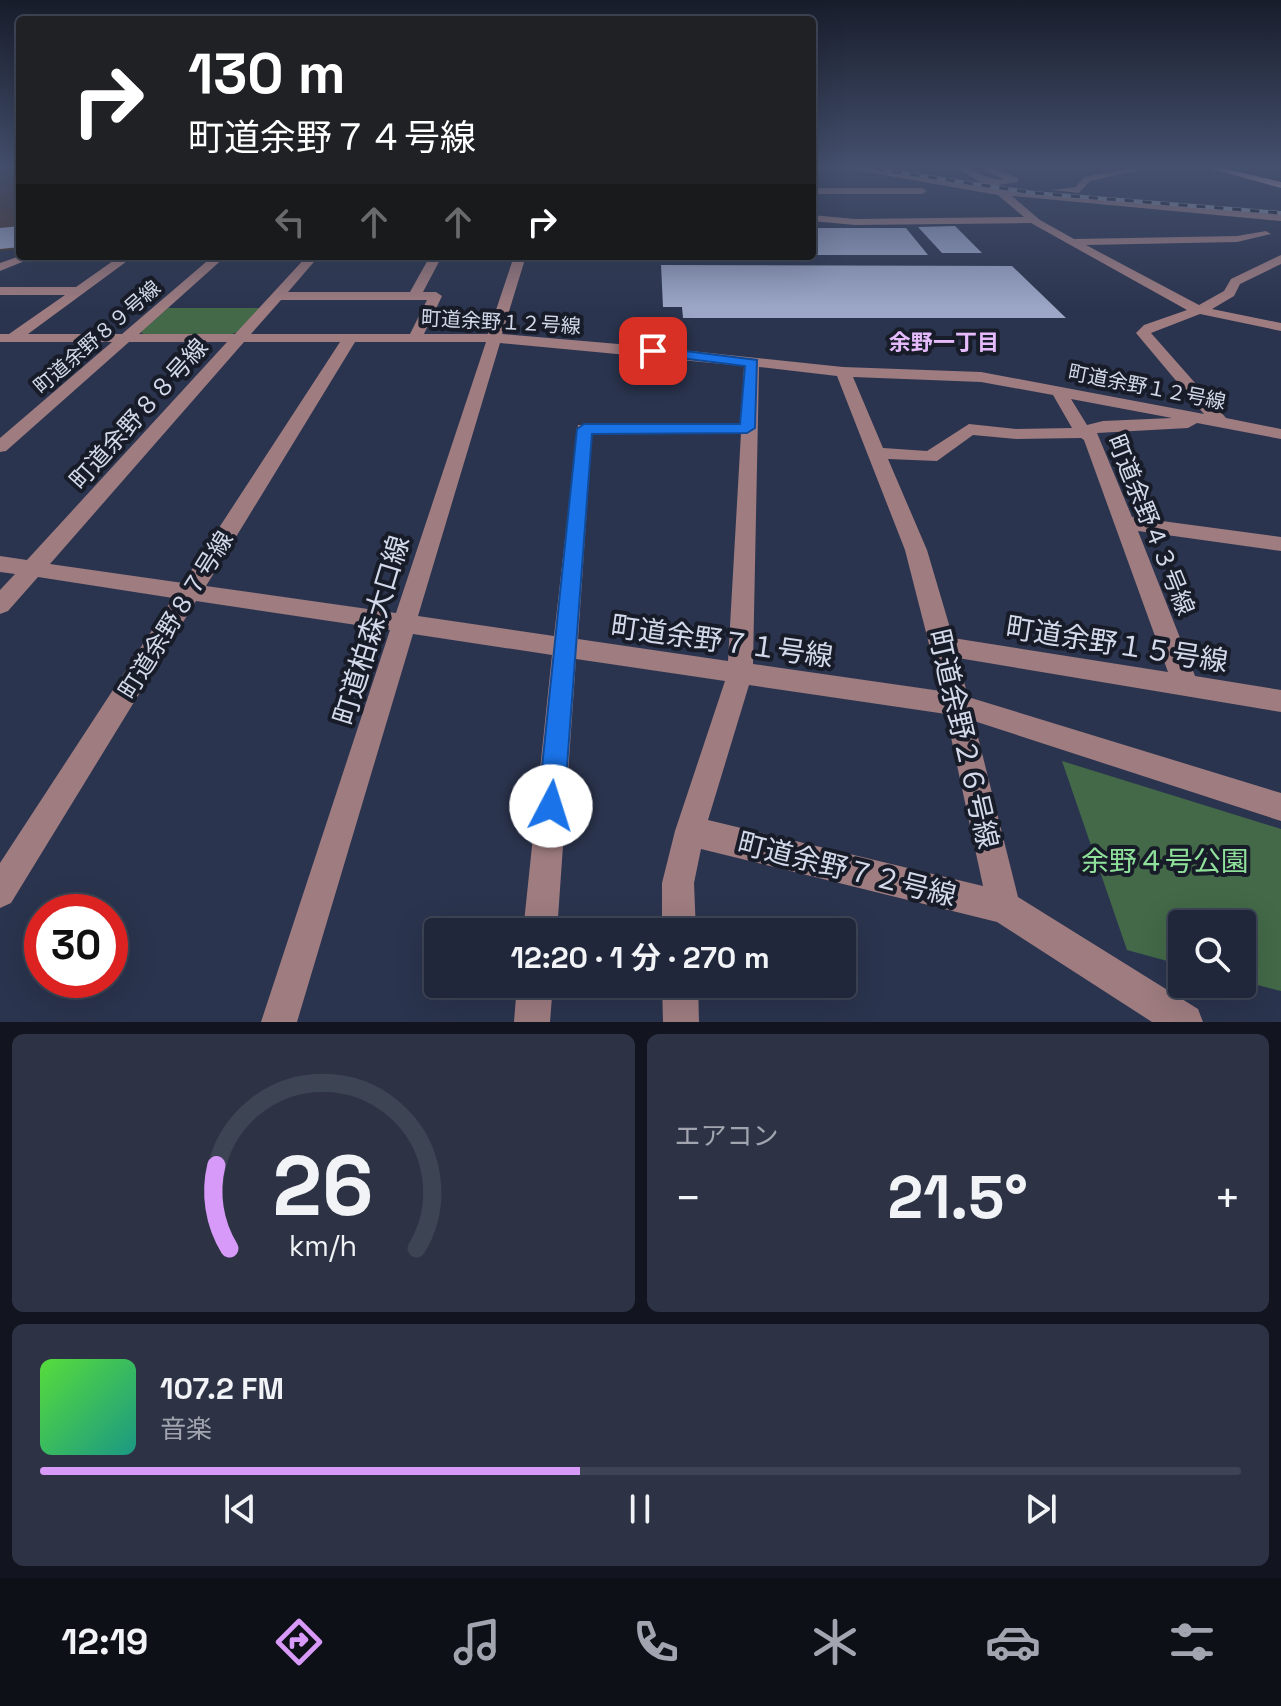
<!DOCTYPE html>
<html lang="ja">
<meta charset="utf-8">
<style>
:root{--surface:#20273a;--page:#2d3345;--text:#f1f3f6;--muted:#a2a5af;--line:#3d4454;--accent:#d89af8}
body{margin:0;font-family:"Space Grotesk","Noto Sans JP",sans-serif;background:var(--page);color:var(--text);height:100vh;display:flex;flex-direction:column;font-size:30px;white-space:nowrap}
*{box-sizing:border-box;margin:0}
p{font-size:26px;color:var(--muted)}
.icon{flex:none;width:44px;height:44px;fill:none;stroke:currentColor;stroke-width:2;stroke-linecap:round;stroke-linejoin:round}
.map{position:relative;height:1022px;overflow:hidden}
.drawer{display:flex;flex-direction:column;gap:12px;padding:12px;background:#121520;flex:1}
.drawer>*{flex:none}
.guide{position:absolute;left:16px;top:16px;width:800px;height:244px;border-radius:8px;box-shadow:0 8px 32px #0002,0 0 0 2px var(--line);background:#202124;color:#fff;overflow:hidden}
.fabs{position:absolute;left:1168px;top:910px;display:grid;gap:16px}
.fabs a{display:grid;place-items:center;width:88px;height:88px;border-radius:8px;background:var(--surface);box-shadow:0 8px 32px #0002,0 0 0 2px var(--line);font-size:40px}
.speed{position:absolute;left:24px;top:894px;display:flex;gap:16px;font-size:40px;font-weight:700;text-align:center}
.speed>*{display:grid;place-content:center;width:104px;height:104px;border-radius:50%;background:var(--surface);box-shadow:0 8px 32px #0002,0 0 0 2px var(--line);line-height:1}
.speed .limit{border:12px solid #d22;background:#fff;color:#111}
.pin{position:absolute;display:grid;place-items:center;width:68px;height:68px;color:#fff;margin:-34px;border-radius:16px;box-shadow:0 4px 12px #0006}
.me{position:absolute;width:88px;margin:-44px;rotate:5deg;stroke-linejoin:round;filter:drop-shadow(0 0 6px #0008)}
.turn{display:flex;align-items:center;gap:28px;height:168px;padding:0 40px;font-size:36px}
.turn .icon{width:104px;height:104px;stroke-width:2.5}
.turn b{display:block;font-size:56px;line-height:68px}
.lanes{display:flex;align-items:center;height:76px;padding:0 40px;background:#0003;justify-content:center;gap:40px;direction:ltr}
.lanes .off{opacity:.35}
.big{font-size:60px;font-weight:700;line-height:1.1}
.drawer .widget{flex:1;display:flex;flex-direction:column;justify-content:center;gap:12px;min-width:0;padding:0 28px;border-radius:12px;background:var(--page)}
.drawer .dial{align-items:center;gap:0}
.dial svg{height:208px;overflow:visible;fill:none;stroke:var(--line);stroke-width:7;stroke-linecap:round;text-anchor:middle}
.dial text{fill:var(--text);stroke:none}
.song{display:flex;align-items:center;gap:24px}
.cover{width:96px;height:96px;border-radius:12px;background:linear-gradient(135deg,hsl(110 70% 55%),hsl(170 70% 35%))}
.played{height:8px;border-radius:4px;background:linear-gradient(90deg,var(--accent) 45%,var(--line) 45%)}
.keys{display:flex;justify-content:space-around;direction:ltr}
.heat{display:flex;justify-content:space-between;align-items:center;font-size:44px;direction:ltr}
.drawer .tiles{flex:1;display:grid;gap:12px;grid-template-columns:1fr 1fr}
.widget:last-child{grid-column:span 2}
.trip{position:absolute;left:424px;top:918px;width:432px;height:80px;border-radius:8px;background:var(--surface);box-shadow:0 8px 32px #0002,0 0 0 2px var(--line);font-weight:700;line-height:80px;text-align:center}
.dock{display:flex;height:128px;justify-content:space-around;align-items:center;background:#0d1017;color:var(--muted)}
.dock .icon{width:56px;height:56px}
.dock .selected{color:var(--accent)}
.dock b{font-size:36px;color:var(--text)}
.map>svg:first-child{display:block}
</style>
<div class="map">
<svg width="1281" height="1022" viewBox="0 0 1281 1022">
<rect width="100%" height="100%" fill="#2b344e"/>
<path fill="#4b3832" d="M0,166h20v83l-20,2z"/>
<g fill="#436948">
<path d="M168,308h92l-22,24 -9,3 -86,-1 -2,-2z"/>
<path d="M1062,761l219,68v162l-39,-10v-57h-60v41l-55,-15z"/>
</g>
<g fill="#9ca7c8">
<path d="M20,226v21l-20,2v-21z"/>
<path d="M955,226l27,27h-40l-24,-26z"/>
<path d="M812,228h94l22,27h-116z"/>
<path d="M661,265l351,1 54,52h-383l-1,-11h-19z"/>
</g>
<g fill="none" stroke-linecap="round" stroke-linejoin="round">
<g fill="#9e7c80" fill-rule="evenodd">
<path d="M832,166h18l139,22 -34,-22c18,-1 30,16 49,13l-21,-8 3,-5 32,12v4l-20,3 6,5 277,25v6l-269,-25 28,24 34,19 163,-3 29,-5 5,3 -34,8 -151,3 113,60 25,-14 7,-12 50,-24v9l-41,20 -6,12 -22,13 69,14v8l-81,-17 -49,19 75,85 55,11v10l-84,-16 -9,5 -91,5 35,84 149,20v14l-143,-20 57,145 86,14v22l-323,-54 10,39 313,96v28l-307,-100 44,176 180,112 5,13h-51l-155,-100 -296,-73 -7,34 2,49h-34v-49l13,-52 50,-150 -149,-22 -19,273h-34l29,-277 -139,-21 -116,388h-36l129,-392 -194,-29 -185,302 -11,5v-45l173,-265 -135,-21 -30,34 -8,3v-24l15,-16 -15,-2v-16l27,4 200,-218h-98l-123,109 -6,1v-14l112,-96h-112v-8h9l56,-39h-65v-8h76l44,-31h14l-106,78h94l91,-78h13l-87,78h96l72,-78h12l-31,36h122l20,-36h12l-19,36h13l6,4 -18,38h64l26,-78h12l-24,78 151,13 190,20 138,5 223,42 -68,-81 8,-8 43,-15 -156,-87 -176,2 -43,-4v-6l43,4 169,-2 -26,-22zM281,300h146l-17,34h-159zM244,342h96l-157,241 -133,-19zM355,342h131l-90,271 -190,-27zM500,343l244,23 -3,57 -163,2 -24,211 -136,-20zM759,367l78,9 68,174 36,141 -188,-27zM853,377l128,5 72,13 19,33 -56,1 -47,-5 -42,27 -44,-3zM1071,399l101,19 -69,3 -16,4zM741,433l-13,228 -150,-22 14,-205zM973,435l43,4 65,-1 3,2 84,232 -215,-34 -26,-88 -39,-91 49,2zM749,685l197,29 37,172 -275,-66z"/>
<path d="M1144,166h16l-70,15 -11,12 -27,-3 24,-3 8,-10z"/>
<path d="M812,188h110l5,3 -5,3h-110z"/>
<path d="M20,256h17l-37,15v-8z"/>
<path d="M517,984h36l-3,38h-36z"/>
<path d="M662,984h36l1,38h-36z"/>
</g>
<path fill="#ffc7cd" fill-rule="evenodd" d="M1201,166h13l67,16v6z"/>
<g stroke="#959cb1" stroke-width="4">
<path id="rail" d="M857,166l177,27 247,20"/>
</g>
<use href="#rail" stroke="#181c28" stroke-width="3" stroke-dasharray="9" stroke-linecap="butt"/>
</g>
<linearGradient id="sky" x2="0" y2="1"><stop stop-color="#181d2b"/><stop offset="0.54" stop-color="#44506e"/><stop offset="1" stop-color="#44506e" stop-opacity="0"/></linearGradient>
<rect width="1281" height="309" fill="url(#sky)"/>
<path fill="#1a73e8" stroke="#114b97" stroke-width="2" d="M653,347l104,13 -2,68 -8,5 -155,1 -28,372 -3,9 -10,4 -10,-4 -3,-9 39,-377 7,-5h156l5,-58 -97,-12v-6z"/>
<g text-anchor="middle" stroke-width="8" stroke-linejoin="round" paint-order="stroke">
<g font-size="20" fill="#d3d9ea" stroke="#181c28">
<text transform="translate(501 322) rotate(3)" y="7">町道余野１２号線</text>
<text transform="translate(97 337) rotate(-41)" y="7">町道余野８９号線</text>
<text transform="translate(1147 387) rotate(11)" y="7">町道余野１２号線</text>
</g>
<g font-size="22" font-weight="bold" fill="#e5bbfc" stroke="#181c28">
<text x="944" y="350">余野一丁目</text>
</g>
<g font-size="24" fill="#d3d9ea" stroke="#181c28">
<text transform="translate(139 414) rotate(-48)" y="8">町道余野８８号線</text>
<text transform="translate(1151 525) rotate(68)" y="8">町道余野４３号線</text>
<text transform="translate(176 615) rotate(-58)" y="8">町道余野８７号線</text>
</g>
<g font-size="28" fill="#d3d9ea" stroke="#181c28">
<text transform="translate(371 630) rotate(-73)" y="10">町道柏森大口線</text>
<text transform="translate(722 641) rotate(8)" y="10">町道余野７１号線</text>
<text transform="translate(1117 644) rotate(9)" y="10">町道余野１５号線</text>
<text transform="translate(964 739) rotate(77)" y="10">町道余野２６号線</text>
<text transform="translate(847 869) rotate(14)" y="10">町道余野７２号線</text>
</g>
<g font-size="28" fill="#8fe09b" stroke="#181c28">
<text x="1165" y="871">余野４号公園</text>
</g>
</g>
</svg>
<div class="fabs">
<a><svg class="icon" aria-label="search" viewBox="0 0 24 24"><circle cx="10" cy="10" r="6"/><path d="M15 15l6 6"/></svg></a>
</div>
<div class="speed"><div class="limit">30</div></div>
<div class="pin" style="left:653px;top:351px;background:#d93025"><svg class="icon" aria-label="arrive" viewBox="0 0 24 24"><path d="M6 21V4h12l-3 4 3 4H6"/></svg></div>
<svg class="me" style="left:551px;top:806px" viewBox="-20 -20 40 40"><circle r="19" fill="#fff"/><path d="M0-13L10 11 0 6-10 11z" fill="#1a73e8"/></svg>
<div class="trip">12:20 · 1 分 · 270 m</div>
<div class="guide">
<div class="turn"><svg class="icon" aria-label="right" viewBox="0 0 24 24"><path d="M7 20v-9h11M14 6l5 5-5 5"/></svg><div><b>130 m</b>町道余野７４号線</div></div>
<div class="lanes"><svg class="icon off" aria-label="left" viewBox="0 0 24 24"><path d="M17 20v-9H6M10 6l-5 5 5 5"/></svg><svg class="icon off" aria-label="ahead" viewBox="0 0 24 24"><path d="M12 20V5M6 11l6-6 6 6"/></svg><svg class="icon off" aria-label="ahead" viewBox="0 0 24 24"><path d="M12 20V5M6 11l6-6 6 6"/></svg><svg class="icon" aria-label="right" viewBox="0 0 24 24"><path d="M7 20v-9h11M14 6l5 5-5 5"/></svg></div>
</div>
</div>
<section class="drawer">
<div class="tiles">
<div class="widget dial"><svg viewBox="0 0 100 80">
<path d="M14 69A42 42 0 1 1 86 69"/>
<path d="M14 69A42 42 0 0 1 9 37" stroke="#d89af8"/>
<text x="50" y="56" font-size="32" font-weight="700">26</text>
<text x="50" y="72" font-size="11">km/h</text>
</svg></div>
<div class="widget"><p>エアコン</p>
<div class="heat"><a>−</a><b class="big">21.5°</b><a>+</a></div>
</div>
<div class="widget">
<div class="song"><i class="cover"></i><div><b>107.2 FM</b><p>音楽</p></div></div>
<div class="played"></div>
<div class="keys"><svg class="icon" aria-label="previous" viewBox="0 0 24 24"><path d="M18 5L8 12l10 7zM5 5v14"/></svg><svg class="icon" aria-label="pause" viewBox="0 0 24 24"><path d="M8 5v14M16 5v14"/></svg><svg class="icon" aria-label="next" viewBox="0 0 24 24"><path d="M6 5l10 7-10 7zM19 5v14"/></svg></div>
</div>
</div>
</section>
<nav class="dock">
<b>12:19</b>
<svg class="icon selected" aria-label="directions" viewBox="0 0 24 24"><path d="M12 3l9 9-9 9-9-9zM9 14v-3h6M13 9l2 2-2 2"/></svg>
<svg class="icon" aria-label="music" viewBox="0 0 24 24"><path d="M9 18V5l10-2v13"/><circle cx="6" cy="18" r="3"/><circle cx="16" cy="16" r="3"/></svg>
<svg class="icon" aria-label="phone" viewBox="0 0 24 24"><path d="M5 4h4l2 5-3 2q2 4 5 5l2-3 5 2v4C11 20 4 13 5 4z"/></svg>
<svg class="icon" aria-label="climate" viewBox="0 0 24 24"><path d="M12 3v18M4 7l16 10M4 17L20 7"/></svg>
<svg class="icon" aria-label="car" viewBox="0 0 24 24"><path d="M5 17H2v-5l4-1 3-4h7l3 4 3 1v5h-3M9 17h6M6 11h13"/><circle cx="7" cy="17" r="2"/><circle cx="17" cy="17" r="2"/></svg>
<svg class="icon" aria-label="filters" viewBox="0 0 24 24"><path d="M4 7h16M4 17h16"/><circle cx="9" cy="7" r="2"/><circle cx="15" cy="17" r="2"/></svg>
</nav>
